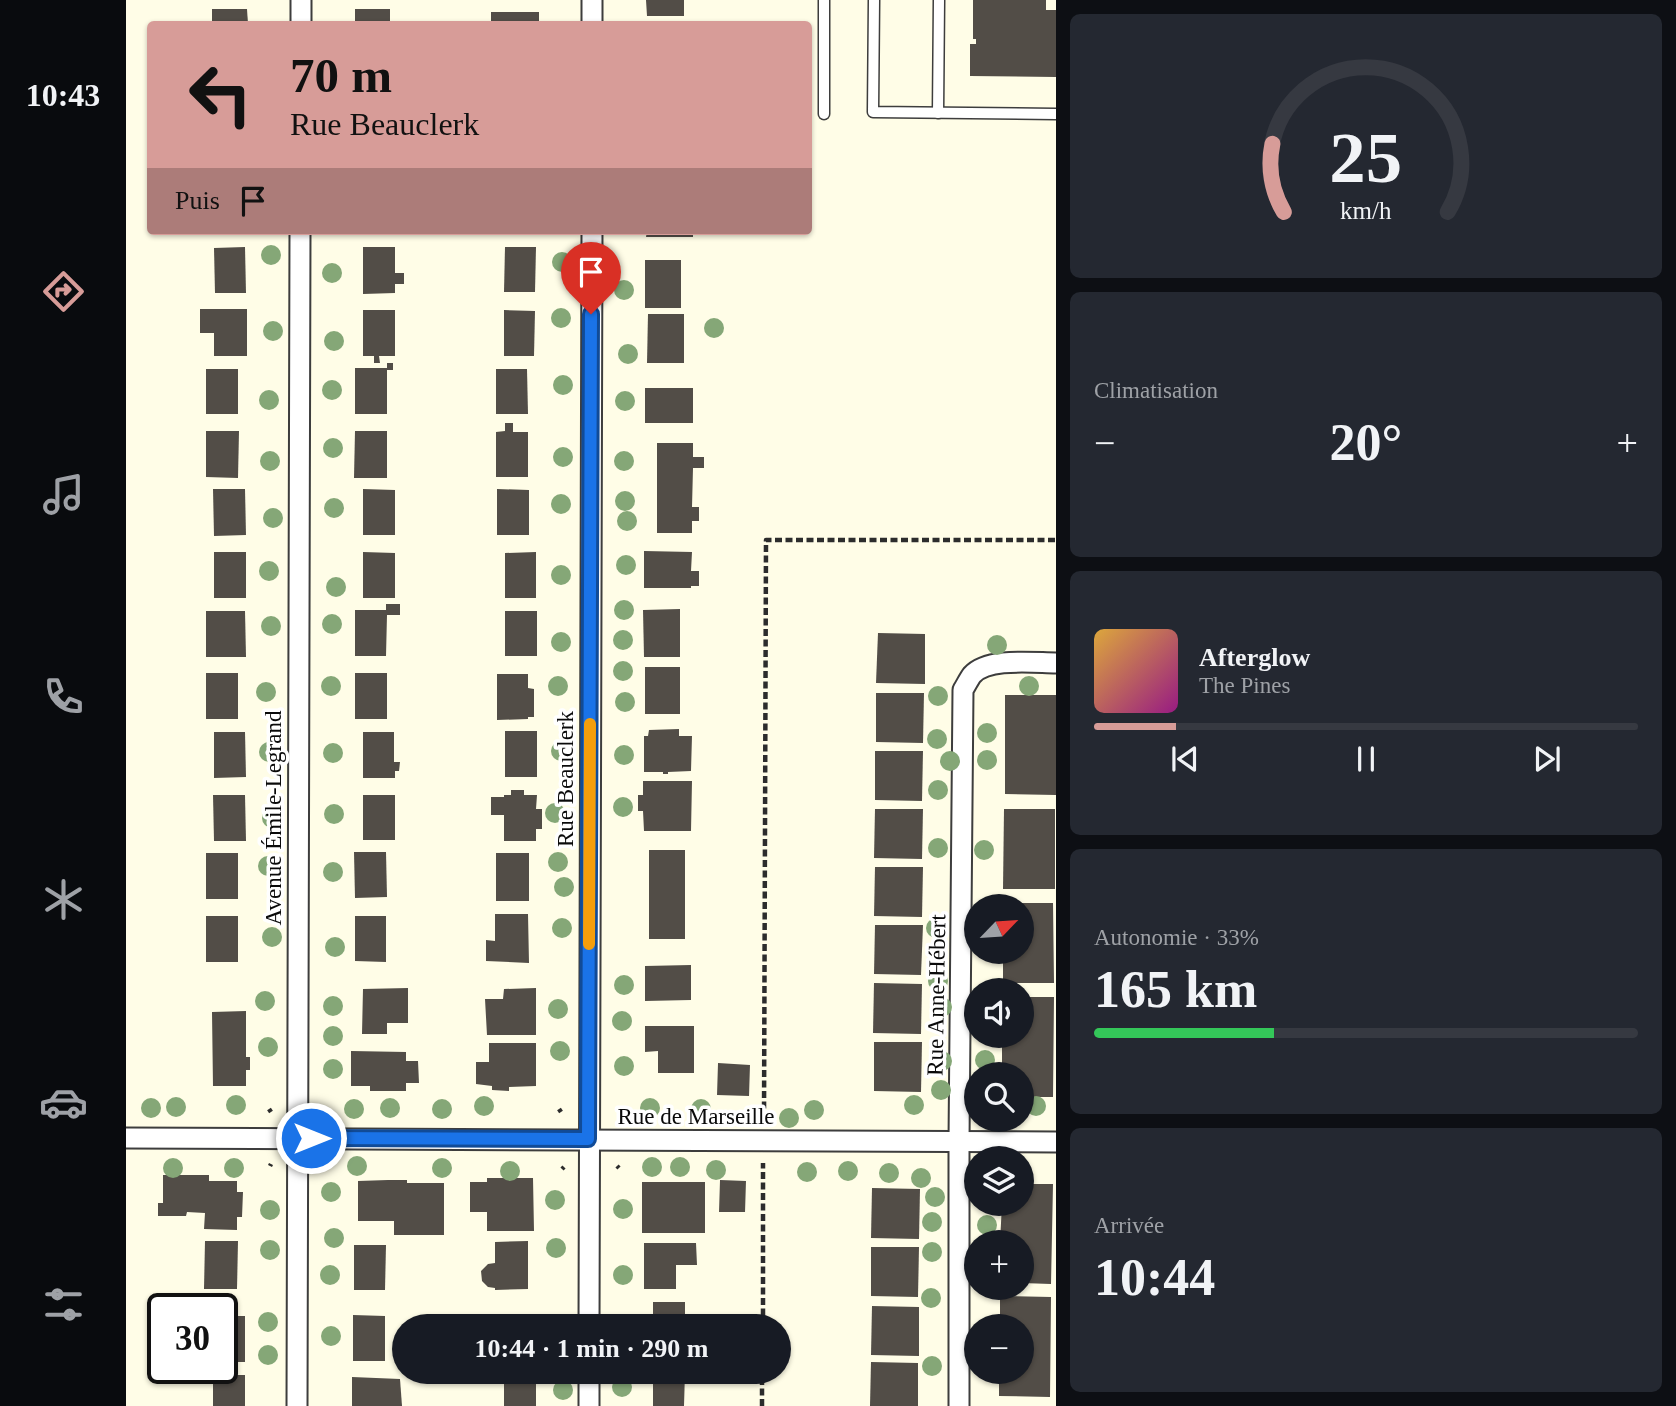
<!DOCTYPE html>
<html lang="fr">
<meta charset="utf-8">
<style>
:root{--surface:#171b24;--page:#242831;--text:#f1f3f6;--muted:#9ea1a6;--line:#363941;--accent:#d79c98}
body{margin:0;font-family:Georgia,serif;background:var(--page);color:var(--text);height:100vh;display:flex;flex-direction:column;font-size:26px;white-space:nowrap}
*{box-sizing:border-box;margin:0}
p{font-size:23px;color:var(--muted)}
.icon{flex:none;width:38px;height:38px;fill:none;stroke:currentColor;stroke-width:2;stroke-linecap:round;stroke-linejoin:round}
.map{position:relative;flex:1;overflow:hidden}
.details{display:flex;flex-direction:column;gap:14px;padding:14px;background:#0d0f14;width:620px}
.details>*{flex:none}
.guide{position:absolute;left:21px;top:21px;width:665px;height:214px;border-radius:7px;box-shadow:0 2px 5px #0004;background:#d79c98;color:#111;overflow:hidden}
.needle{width:46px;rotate:65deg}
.tools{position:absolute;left:838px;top:894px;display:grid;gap:14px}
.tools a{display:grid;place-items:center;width:70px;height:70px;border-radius:50%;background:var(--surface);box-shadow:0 2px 5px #0004;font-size:35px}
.speed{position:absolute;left:21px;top:1293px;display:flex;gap:14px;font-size:35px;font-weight:700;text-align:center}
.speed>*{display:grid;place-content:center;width:91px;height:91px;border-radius:50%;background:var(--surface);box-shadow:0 2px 5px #0004;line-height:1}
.speed .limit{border:4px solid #111;border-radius:10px;background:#fff;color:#111}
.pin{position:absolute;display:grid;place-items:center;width:60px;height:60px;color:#fff;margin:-72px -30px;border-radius:50% 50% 50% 0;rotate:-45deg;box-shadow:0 0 7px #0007}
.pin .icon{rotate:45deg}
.me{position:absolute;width:77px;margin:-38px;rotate:90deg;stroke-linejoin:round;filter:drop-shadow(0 0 5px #0008)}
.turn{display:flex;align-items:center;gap:24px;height:147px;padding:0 28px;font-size:32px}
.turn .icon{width:91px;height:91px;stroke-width:2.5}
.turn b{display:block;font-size:49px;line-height:60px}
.then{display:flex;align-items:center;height:66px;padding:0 28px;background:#0003;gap:14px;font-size:26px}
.big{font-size:52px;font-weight:700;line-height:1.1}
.details .card{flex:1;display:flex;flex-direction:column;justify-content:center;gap:10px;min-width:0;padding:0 24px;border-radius:10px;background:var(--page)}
.details .dial{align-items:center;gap:0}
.dial svg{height:182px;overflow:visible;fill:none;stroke:var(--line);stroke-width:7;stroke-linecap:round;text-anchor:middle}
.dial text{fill:var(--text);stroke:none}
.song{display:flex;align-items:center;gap:21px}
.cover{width:84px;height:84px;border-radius:10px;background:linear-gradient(135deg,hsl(40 70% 55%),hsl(310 70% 35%))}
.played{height:7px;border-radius:4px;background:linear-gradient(90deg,var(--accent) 15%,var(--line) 15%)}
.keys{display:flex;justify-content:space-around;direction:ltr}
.heat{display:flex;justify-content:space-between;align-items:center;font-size:38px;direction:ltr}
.charge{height:10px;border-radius:5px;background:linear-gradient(90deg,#34c759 33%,var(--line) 0)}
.trip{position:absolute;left:266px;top:1314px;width:399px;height:70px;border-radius:35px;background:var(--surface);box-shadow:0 2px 5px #0004;font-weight:700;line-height:70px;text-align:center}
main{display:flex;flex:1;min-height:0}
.menu{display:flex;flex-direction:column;width:126px;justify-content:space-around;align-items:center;background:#090b0e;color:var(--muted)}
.menu .icon{width:49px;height:49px}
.menu .selected{color:var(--accent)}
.menu b{font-size:32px;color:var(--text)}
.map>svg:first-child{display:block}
</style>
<main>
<nav class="menu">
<b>10:43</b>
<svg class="icon selected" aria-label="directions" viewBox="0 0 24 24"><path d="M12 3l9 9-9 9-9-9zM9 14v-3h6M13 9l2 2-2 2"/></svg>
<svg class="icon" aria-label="music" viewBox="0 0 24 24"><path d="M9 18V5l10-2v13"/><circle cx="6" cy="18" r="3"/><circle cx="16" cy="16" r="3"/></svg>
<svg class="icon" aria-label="phone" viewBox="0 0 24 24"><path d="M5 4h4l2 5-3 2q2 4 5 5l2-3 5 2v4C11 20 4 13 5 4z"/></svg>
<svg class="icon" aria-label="climate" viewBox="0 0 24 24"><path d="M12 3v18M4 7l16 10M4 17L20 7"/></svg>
<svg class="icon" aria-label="car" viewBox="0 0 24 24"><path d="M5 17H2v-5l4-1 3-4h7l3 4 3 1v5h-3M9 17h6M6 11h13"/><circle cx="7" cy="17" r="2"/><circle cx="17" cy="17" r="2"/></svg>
<svg class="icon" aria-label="filters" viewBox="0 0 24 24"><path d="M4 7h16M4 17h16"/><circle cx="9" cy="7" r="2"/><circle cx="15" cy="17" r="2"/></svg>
</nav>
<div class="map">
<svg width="931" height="1406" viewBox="0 0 931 1406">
<rect width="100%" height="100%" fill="#fffde7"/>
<g fill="#524d47">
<path d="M520,0h38v16h-37z"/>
<path d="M847,0h73v10h11v67l-87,-1v-32h6v-5h-3z"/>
<path d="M86,9h35l1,15h-36z"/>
<rect x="229" y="9" width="35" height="15"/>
<rect x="365" y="12" width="48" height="12"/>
<path d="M521,231h46v6h-47z"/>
<path d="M119,247l1,46h-31l-1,-45z"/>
<path d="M237,247h32v26h9v11h-9v9l-32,1z"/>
<path d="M379,247h31l-1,45h-31z"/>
<rect x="519" y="260" width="36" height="48"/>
<path d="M74,309h47v47h-33v-23h-14z"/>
<path d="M237,310h32v46h-16l1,7h-6v-7h-11z"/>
<path d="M378,310l31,1 -1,45h-30z"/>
<path d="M522,314h36v49h-37z"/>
<path d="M261,363h6v7h-6v44h-32v-46h32z"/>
<rect x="80" y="369" width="32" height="45"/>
<path d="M370,369h31l1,45h-32z"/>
<rect x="519" y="388" width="48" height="35"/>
<path d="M379,423h8v9h15v45h-32v-45l9,-1z"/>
<path d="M80,431h33l-1,47 -32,-1z"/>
<path d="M229,431h32v47h-33z"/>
<path d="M531,443h36v14h11v11h-11l-1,39h7v14h-7v12h-35z"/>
<path d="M87,489h32l1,46 -32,1z"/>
<path d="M237,489l32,1v45h-32z"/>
<path d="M371,489l32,1v45h-32z"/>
<path d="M518,551l48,1 -1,19h8v15h-8v2h-47z"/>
<rect x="88" y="552" width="32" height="46"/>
<path d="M237,552l32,1v45h-32z"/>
<path d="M410,552v46h-31v-45z"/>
<path d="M260,604h14v11h-13l-1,41h-31v-46h31z"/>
<path d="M554,609v48h-36l-1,-47z"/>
<path d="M80,611h39l1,46h-40z"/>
<rect x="379" y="611" width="32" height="45"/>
<path d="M752,633l47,1v50l-49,-1z"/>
<rect x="519" y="667" width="35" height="47"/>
<rect x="80" y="673" width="32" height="46"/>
<rect x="229" y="673" width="32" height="46"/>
<path d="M371,674h31v14l6,1v28h-6v2l-31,1z"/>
<path d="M750,693h48l-1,50 -47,-1z"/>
<path d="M879,695h52v100l-52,-1z"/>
<path d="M553,729v7h13l-1,35 -23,1v2h-5v-2h-19v-36h4l1,-6z"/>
<rect x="379" y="731" width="32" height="46"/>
<path d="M88,732h31l1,45 -32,1z"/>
<path d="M237,732h31v30h6l-1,9h-4v7h-32z"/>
<path d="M749,751h48l-1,50 -47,-1z"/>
<path d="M517,781h49l-1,50h-47l-1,-20h-5v-16h5z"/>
<path d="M385,790h13v5h13l-1,14h6v20h-6v12h-32v-26h-13v-18h13v-2h7z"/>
<path d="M87,795h32l1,46h-32z"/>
<rect x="237" y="795" width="32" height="45"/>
<path d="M749,809h48l-1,50 -48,-1z"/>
<path d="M878,809h51v80h-52z"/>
<rect x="523" y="850" width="36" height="89"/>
<path d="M228,852h32l1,45 -32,1z"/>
<rect x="80" y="853" width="32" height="46"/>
<rect x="370" y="853" width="33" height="48"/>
<path d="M749,867h48l-1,50 -48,-1z"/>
<path d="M877,903h50l1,80h-51v-31h19v-46h-19z"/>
<path d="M369,914h33l1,49 -43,-2v-21l9,1z"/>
<rect x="80" y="916" width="32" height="46"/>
<path d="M229,916h31v46l-31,-1z"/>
<path d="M749,925h48l-2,50 -47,-1z"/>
<path d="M565,965v35l-46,1v-35z"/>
<path d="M748,983l48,1 -1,50 -48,-1z"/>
<path d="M282,988v35h-21v11h-25l1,-45z"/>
<path d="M410,988v47h-49l-2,-36h18l1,-10z"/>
<path d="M896,997h32l-1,100h-31v-23h-20v-38h20z"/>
<path d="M120,1011v46h4v13h-4v16h-33l-1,-74z"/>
<path d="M519,1026h49v47h-36v-22l-13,1z"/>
<path d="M748,1042h48l-1,50 -47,-1z"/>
<path d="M363,1043h47v43l-27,1v4l-17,-1v-4l-16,-2v-22h13z"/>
<path d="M225,1051l55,1v9h12l1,22h-13v8h-36v-5h-19z"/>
<path d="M592,1063l32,2 -1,31 -32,-1z"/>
<path d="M37,1175h46v6h28v11h6l-1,25h-5v13l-33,-1 1,-16 -18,-1 -1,4h-28v-13h5z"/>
<path d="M361,1178h46l1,53h-47v-19h-17v-30h17z"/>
<path d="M262,1180h19v3h37v52h-50v-14h-36v-40z"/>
<path d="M594,1180l26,1 -1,31h-26z"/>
<rect x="516" y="1182" width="63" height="51"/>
<path d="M896,1184h31l-2,100 -29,-1v-41h-22l2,-38h20z"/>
<path d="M746,1188l48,1 -1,50 -48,-1z"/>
<path d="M79,1241h33l-1,48h-33z"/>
<path d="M402,1241v48l-33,1v-2l-7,-1 -6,-6 -1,-10 7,-7 7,-1v-21z"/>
<path d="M518,1243h52l1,22h-21v24h-32z"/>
<path d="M228,1245h32l-1,45h-31z"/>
<path d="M745,1247h48l-1,50 -47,-1z"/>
<path d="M874,1296l51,1 -1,100 -51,-1v-24h23v-46h-22z"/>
<rect x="527" y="1302" width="32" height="24"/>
<path d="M746,1306l47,1v49l-48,-1z"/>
<path d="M227,1315l32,1v45h-32z"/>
<rect x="96" y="1316" width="23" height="46"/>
<rect x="378" y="1316" width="32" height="10"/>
<path d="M745,1362l47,1v43h-48z"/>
<path d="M527,1372h32l-1,34h-31z"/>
<rect x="87" y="1375" width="32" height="31"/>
<path d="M226,1377l48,2 2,27h-50z"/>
<rect x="378" y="1379" width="32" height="27"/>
</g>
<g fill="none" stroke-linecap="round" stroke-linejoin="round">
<g stroke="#3d3d3d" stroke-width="13">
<g id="lane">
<path d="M748,0l-1,112 184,2"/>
<path d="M812,113l1,-113"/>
<path d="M698,114v-114"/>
</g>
</g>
<g stroke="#3d3d3d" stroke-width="23">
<g id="street">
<path d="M175,24v-24"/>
<path d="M466,24v-24"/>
<path d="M0,1138l931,4"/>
<path d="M463,1326l3,-1095"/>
<path d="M463,1372v34"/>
<path d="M171,1406l3,-1175"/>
<path d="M833,1406v-264l4,-452c3,-5 6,-11 9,-15 16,-18 62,-12 85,-12"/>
</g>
</g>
<g stroke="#2c2c2c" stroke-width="4.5" stroke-dasharray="7 3.5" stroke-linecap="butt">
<path d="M143,1109l2,3"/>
<path d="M433,1109l2,3"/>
<path d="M199,1111l2,-2"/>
<path d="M491,1111l2,-2"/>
<path d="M638,1119l2,-579h291"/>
<path d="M199,1164l3,2"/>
<path d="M144,1166l1,-2"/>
<path d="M491,1166l2,2"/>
<path d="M436,1169l2,-2"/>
<path d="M637,1326v-163"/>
<path d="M636,1406v-34"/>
</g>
<use href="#lane" stroke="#fff" stroke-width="10"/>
<use href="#street" stroke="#fff" stroke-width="19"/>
</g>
<g fill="#85a777">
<circle cx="145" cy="255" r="10"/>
<circle cx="436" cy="262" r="10"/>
<circle cx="206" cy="273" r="10"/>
<circle cx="498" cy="290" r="10"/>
<circle cx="435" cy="318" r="10"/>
<circle cx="588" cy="328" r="10"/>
<circle cx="147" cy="331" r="10"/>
<circle cx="208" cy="341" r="10"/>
<circle cx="502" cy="354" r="10"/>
<circle cx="437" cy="385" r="10"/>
<circle cx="206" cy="390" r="10"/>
<circle cx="143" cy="400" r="10"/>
<circle cx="499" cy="401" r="10"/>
<circle cx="207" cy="448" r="10"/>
<circle cx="437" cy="457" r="10"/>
<circle cx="144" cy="461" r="10"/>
<circle cx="498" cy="461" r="10"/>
<circle cx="499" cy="501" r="10"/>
<circle cx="435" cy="504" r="10"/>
<circle cx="208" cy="508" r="10"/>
<circle cx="147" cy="518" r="10"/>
<circle cx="501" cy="521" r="10"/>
<circle cx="500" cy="565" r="10"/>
<circle cx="143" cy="571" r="10"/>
<circle cx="435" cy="575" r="10"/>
<circle cx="210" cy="587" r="10"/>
<circle cx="498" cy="610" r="10"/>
<circle cx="206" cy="624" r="10"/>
<circle cx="145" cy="626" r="10"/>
<circle cx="497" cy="640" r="10"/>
<circle cx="435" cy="642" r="10"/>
<circle cx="871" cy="645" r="10"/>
<circle cx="497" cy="671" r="10"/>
<circle cx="205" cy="686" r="10"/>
<circle cx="432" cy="686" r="10"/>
<circle cx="903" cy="686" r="10"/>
<circle cx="140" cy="692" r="10"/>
<circle cx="812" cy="696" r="10"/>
<circle cx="499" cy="702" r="10"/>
<circle cx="861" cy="733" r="10"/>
<circle cx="811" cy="739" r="10"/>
<circle cx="435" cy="751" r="10"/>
<circle cx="143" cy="752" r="10"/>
<circle cx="207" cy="753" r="10"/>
<circle cx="498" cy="755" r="10"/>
<circle cx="861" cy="760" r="10"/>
<circle cx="824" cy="761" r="10"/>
<circle cx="812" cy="790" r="10"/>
<circle cx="497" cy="807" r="10"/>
<circle cx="429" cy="813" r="10"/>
<circle cx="208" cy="814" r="10"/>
<circle cx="146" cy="818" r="10"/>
<circle cx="812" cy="848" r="10"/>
<circle cx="858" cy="850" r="10"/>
<circle cx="432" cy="862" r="10"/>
<circle cx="142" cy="866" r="10"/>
<circle cx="207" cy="872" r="10"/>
<circle cx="438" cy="887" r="10"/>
<circle cx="436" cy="928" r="10"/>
<circle cx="810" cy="928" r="10"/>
<circle cx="146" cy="937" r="10"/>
<circle cx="209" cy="947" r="10"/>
<circle cx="812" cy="981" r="10"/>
<circle cx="498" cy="985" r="10"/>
<circle cx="139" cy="1001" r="10"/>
<circle cx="207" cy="1006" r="10"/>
<circle cx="816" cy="1007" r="10"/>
<circle cx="432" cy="1009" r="10"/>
<circle cx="496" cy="1021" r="10"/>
<circle cx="207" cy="1036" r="10"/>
<circle cx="142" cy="1047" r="10"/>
<circle cx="434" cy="1051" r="10"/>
<circle cx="859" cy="1060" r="10"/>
<circle cx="816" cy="1061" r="10"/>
<circle cx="498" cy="1066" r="10"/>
<circle cx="207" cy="1069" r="10"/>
<circle cx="815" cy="1090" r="10"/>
<circle cx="110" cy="1105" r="10"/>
<circle cx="788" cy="1105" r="10"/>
<circle cx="358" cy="1106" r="10"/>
<circle cx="910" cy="1106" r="10"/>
<circle cx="50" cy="1107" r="10"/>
<circle cx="25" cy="1108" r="10"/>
<circle cx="264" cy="1108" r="10"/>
<circle cx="524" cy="1108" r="10"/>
<circle cx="228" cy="1109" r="10"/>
<circle cx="316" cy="1109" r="10"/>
<circle cx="575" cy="1109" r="10"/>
<circle cx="688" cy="1110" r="10"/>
<circle cx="663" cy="1118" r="10"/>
<circle cx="231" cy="1166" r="10"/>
<circle cx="526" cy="1167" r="10"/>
<circle cx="554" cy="1167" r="10"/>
<circle cx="47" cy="1168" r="10"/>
<circle cx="108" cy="1168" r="10"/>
<circle cx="316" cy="1168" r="10"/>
<circle cx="590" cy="1170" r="10"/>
<circle cx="384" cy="1171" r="10"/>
<circle cx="722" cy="1171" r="10"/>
<circle cx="681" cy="1172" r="10"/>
<circle cx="763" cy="1173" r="10"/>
<circle cx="795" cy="1178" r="10"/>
<circle cx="205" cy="1192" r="10"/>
<circle cx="809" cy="1197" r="10"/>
<circle cx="429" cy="1200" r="10"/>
<circle cx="497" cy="1209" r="10"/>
<circle cx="144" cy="1210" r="10"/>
<circle cx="806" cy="1222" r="10"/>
<circle cx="861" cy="1225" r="10"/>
<circle cx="208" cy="1238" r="10"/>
<circle cx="430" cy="1248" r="10"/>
<circle cx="144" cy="1250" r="10"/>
<circle cx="806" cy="1252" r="10"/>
<circle cx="204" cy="1275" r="10"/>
<circle cx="497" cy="1275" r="10"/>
<circle cx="805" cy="1298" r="10"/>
<circle cx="142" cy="1322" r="10"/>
<circle cx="205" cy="1336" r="10"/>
<circle cx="142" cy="1355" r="10"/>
<circle cx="806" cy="1366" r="10"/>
<circle cx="496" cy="1387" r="10"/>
<circle cx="437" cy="1390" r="10"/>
</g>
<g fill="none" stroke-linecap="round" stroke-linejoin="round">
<g stroke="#114b97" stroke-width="18">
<path id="route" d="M185,1138l277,1 3,-825"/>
</g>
<use href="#route" stroke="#1a73e8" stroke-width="12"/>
<path stroke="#f59e0b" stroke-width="12" d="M463,944l1,-220"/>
</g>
<g text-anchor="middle" stroke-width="7" stroke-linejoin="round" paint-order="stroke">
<g font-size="23" fill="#0a0a0a" stroke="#fff">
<text transform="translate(439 779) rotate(-90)" y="8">Rue Beauclerk</text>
<text transform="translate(147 818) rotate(-90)" y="8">Avenue Émile-Legrand</text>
<text transform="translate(810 995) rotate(-89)" y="8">Rue Anne-Hébert</text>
<text x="570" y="1124">Rue de Marseille</text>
</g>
</g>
</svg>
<div class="tools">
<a><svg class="needle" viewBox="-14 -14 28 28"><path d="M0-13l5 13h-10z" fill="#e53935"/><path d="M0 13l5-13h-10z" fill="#9ea1a6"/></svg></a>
<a><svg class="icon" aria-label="sound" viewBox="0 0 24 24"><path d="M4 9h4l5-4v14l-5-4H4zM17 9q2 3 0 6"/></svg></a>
<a><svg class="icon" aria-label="search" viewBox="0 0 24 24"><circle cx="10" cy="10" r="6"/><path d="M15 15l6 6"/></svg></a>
<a><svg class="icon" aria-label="layers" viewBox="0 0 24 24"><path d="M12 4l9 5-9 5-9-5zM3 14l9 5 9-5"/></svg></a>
<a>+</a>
<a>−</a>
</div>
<div class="speed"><div class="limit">30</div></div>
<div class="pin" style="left:465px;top:314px;background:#d93025"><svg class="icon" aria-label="arrive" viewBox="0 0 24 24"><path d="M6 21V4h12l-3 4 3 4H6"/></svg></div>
<svg class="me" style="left:185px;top:1138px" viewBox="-20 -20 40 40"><circle r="17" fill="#1a73e8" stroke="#fff" stroke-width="3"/><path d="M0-11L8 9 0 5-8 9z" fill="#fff"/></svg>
<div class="trip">10:44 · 1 min · 290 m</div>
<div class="guide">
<div class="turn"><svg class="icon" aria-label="left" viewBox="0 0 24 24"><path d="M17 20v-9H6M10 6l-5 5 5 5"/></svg><div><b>70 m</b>Rue Beauclerk</div></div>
<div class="then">Puis<svg class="icon" aria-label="arrive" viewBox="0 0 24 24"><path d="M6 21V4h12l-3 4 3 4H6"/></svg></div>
</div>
</div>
<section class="details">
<div class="card dial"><svg viewBox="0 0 100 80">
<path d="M14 69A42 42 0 1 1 86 69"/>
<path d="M14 69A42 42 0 0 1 9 39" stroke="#d79c98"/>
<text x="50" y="56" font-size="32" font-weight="700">25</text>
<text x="50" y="72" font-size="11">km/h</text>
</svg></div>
<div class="card"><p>Climatisation</p>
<div class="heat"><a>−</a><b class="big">20°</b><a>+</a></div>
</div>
<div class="card">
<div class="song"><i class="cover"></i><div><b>Afterglow</b><p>The Pines</p></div></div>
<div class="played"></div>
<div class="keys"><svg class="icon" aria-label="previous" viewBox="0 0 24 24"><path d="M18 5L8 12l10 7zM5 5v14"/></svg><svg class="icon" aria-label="pause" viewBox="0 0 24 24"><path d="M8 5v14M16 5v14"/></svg><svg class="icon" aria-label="next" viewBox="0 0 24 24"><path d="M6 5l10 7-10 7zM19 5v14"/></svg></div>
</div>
<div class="card"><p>Autonomie · 33%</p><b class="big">165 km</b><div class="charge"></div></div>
<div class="card"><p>Arrivée</p><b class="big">10:44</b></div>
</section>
</main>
